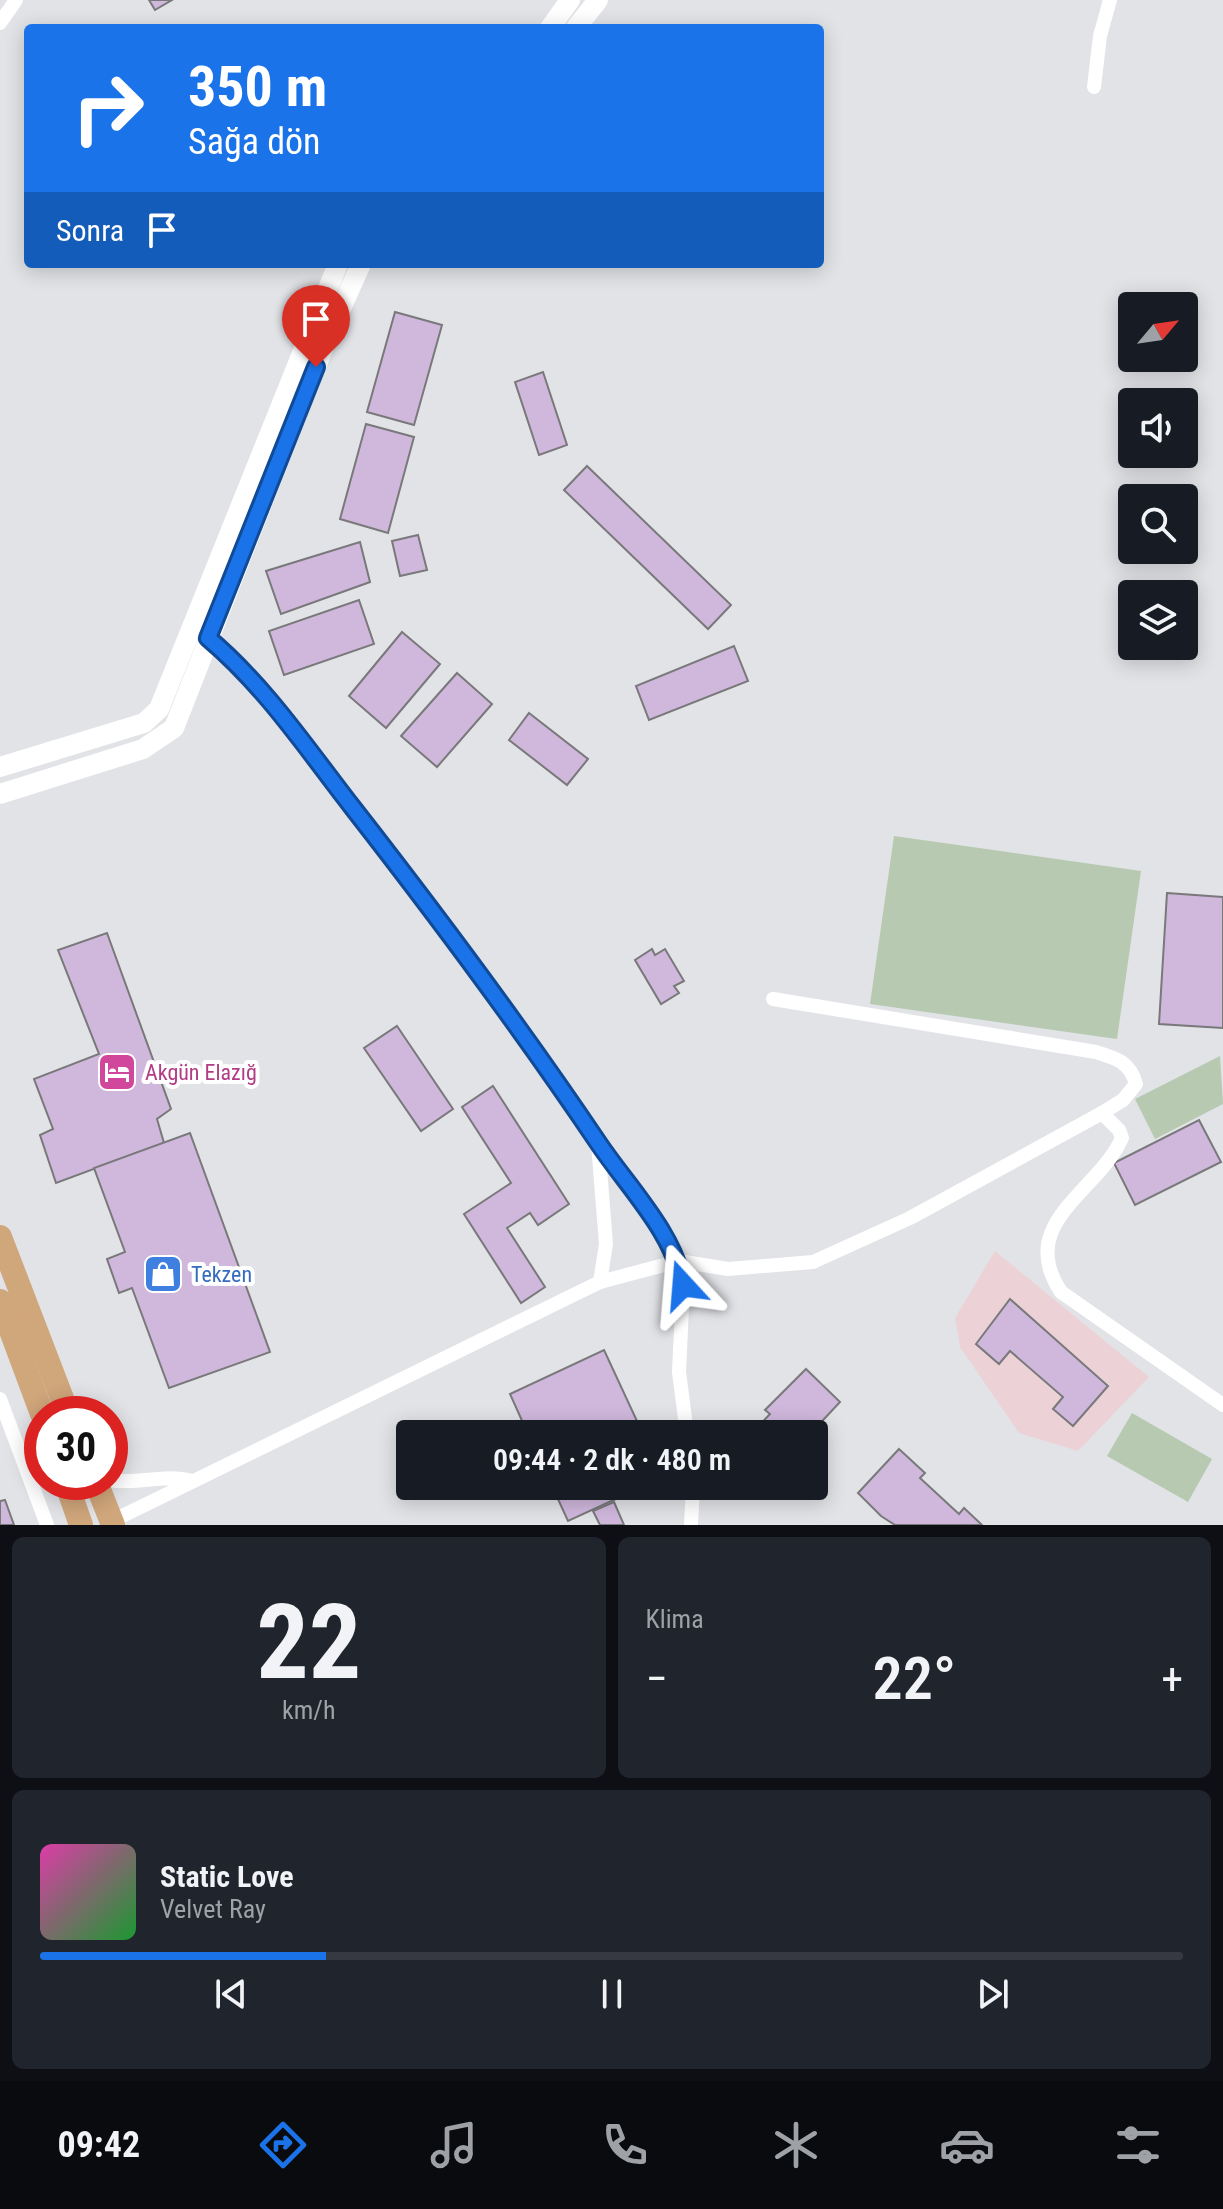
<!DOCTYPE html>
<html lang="tr">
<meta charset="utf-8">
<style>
:root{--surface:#171b24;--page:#20242c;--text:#f1f3f6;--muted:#9ea1a6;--line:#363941;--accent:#1a73e8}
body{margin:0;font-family:"Roboto Condensed",sans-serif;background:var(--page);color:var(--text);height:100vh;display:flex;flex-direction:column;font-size:30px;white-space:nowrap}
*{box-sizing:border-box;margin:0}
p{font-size:26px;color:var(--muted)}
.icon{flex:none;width:44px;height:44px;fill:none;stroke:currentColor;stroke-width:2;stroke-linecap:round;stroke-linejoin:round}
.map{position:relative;height:1525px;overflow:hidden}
.sheet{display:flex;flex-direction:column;gap:12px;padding:12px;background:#0d0f14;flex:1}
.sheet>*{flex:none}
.guide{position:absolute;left:24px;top:24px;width:800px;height:244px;border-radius:8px;box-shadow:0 4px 20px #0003;background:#1a73e8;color:#fff;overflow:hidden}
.needle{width:52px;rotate:61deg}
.fabs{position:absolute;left:1118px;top:292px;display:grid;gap:16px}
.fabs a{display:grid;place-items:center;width:80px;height:80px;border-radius:8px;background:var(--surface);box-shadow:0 4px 20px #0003;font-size:40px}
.speed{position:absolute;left:24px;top:1396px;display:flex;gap:16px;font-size:40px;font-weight:700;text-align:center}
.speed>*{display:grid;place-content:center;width:104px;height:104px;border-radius:50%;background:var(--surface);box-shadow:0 4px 20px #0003;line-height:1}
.speed .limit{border:12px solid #d22;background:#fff;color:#111}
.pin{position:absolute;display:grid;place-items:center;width:68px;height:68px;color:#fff;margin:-82px -34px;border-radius:50% 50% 50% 0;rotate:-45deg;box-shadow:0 0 8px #0007}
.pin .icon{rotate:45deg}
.me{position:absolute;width:88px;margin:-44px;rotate:341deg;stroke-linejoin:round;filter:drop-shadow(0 0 6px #0008)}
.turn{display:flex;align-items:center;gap:28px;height:168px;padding:0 32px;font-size:36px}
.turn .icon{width:104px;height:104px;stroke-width:2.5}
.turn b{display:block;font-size:56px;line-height:68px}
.then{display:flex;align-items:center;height:76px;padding:0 32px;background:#0003;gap:16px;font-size:30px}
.big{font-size:60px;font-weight:600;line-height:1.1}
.sheet .tile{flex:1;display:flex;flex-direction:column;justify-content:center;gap:12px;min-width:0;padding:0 28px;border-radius:12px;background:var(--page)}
.sheet .dial{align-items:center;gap:0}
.dial b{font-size:104px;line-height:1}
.song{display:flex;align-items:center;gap:24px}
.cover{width:96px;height:96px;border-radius:12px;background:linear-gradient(135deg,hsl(320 70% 55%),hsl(130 70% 35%))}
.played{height:8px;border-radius:4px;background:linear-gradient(90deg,var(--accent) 25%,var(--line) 25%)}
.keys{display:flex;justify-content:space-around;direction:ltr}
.heat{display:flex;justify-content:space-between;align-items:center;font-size:44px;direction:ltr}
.sheet .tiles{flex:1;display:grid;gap:12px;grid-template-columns:1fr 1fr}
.tile:last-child{grid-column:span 2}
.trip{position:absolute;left:396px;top:1420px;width:432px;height:80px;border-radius:8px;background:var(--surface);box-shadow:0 4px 20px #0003;font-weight:600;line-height:80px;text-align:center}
.tabs{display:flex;height:128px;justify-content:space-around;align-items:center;background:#090b0e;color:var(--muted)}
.tabs .icon{width:56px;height:56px}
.tabs .active{color:var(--accent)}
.tabs b{font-size:36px;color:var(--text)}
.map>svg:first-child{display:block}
</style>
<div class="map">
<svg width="1223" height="1525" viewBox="0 0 1223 1525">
<rect width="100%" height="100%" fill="#e1e3e7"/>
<path fill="#ecd2d6" d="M995,1251l154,126 -71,74 -59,-18 -59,-86 -5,-29z"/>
<g fill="#b7c9b0">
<path d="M894,836l247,35 -24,168 -247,-35z"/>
<path d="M1220,1056l3,48 -68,35 -20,-40z"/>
<path d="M1132,1413l80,46 -24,43 -81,-46z"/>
</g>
<g fill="#d0b8dd" stroke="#79787a" stroke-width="2">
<path d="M149,0h23l-17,10z"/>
<path d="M395,312l47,13 -28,100 -47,-13z"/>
<path d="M543,372l24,73 -28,10 -24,-73z"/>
<path d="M366,424l48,13 -26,96 -48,-14z"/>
<path d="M587,466l144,139 -23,24 -144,-139z"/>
<path d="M418,535l9,35 -27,6 -8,-35z"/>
<path d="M360,542l10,40 -89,32 -15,-43z"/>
<path d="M359,600l15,44 -90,31 -15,-44z"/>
<path d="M402,632l38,32 -54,64 -37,-32z"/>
<path d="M734,646l14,35 -99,39 -13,-34z"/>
<path d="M457,673l35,31 -55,63 -36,-31z"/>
<path d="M529,713l59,46 -21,26 -58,-45z"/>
<path d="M1167,893l56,4v131l-64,-4z"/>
<path d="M107,933l64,176 -14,10 7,24 -108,40 -16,-48 13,-6 -19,-50 65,-25 -41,-104z"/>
<path d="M652,949l3,6 10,-6 19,32 -10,5 5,7 -18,11 -26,-44z"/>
<path d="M397,1026l56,83 -32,22 -57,-83z"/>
<path d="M493,1086l76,118 -31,21 -8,-12 -23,15 38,59 -24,16 -57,-89 47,-31 -49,-76z"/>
<path d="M1199,1120l22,42 -86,43 -21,-42z"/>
<path d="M190,1133l80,219 -101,36 -37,-100 -13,5 -12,-34 18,-7 -31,-84z"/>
<path d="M1010,1299l98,87 -35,40 -20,-17 10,-12 -53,-46 -11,13 -23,-20z"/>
<path d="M604,1350l39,84h-115l-18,-40z"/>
<path d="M806,1369l34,33 -30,32h-59l19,-20 -5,-4z"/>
<path d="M899,1449l26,24 -5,5 39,36 5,-6 18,17h-87l-14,-9 -23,-23z"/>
<path d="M552,1486h92l-76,35z"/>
<path d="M5,1500l9,25h-14v-24z"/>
<path d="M614,1502l10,23h-24l-7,-14z"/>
</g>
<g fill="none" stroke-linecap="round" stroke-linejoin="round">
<g stroke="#fff" stroke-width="14">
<path d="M0,23l16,-23"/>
<path d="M1094,87l6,-51 10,-36"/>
<path d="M208,638c66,56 115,131 167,199 106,138 210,278 304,424l4,24 -4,87 8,62"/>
<path d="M1102,1113l17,17 3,8c-24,54 -107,85 -61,154l162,113"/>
<path d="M598,1144l8,100 -6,38"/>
<path d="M0,1399l47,126"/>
<path d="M110,1480c29,5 54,-7 82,1"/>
<path d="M112,1521l488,-239 79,-21 49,8 85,-7 97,-44 192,-105 21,-13 13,-16c-6,-22 -20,-26 -40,-32l-323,-53"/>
<path d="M691,1525l2,-39"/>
</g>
<g stroke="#fff" stroke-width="20">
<path d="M550,28l20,-28"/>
<path d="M576,28l22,-28"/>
<path d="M0,767l144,-44 15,-14 179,-445"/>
<path d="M0,794l143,-45 31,-21 148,-377 39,-87"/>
</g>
<g stroke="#d0a67b" stroke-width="24">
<path d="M0,1237l68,177"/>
<path d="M0,1301l42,113"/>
<path d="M66,1482l15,43"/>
<path d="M96,1482l17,43"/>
</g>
</g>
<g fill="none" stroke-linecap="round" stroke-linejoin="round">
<g stroke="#114b97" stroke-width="20">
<path id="route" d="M316,367l-108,271c58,49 99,111 145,170 85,109 167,219 244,333 29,44 77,91 86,144"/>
</g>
<use href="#route" stroke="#1a73e8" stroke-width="14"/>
</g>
<defs>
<g id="hotel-square" transform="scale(2)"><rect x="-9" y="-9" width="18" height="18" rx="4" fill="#d1479c" stroke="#fff"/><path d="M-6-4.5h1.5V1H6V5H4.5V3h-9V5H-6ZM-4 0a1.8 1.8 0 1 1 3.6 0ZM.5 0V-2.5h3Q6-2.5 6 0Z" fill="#fff"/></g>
<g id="shop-square" transform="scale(2)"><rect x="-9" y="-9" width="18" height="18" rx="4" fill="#3f7fe0" stroke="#fff"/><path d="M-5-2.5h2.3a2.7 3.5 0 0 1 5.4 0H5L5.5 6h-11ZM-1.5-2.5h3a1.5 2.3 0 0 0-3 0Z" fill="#fff"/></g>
</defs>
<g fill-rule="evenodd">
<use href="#hotel-square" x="117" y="1072"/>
<use href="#shop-square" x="163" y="1274"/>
</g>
<g text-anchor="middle" stroke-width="8" stroke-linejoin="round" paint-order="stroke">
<g font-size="22" fill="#b23c85" stroke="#fff" text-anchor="start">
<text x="145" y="1080">Akgün Elazığ</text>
</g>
<g font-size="22" fill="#366cbe" stroke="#fff" text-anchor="start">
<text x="191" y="1282">Tekzen</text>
</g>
</g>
</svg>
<div class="fabs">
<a><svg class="needle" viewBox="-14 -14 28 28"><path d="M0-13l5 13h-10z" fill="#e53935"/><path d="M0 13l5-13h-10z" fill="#9ea1a6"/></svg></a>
<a><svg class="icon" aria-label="sound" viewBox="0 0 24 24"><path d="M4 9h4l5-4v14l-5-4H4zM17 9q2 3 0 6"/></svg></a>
<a><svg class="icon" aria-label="search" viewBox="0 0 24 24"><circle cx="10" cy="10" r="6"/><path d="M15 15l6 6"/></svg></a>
<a><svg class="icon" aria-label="layers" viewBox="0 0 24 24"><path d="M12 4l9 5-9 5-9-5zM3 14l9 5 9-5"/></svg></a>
</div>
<div class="speed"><div class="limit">30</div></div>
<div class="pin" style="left:316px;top:367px;background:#d93025"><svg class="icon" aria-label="arrive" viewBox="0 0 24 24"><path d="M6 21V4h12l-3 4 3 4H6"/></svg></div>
<svg class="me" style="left:683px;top:1285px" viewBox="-20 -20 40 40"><path d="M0-17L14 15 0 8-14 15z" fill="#1a73e8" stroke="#fff" stroke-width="4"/></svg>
<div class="trip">09:44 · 2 dk · 480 m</div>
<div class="guide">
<div class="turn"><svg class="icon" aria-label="right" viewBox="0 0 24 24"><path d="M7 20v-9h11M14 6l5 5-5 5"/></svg><div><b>350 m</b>Sağa dön</div></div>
<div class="then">Sonra<svg class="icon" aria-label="arrive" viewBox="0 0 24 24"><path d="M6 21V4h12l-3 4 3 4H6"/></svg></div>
</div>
</div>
<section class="sheet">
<div class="tiles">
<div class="tile dial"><b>22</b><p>km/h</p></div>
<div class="tile"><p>Klima</p>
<div class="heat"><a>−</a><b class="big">22°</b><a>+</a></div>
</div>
<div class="tile">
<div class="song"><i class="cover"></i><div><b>Static Love</b><p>Velvet Ray</p></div></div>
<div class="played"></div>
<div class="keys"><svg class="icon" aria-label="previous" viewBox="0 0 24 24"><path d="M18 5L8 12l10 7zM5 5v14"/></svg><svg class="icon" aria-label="pause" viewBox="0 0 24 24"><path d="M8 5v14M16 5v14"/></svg><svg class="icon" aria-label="next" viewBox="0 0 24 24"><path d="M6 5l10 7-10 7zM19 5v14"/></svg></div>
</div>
</div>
</section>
<nav class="tabs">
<b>09:42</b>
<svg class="icon active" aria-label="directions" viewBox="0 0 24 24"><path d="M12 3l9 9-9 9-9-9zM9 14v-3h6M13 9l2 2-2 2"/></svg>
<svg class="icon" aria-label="music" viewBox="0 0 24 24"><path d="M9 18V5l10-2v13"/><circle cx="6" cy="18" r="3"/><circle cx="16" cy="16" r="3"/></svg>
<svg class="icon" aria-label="phone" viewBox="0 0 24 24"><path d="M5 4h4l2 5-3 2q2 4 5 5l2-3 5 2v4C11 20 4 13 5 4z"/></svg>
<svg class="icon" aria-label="climate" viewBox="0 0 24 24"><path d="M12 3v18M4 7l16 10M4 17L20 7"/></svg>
<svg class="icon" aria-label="car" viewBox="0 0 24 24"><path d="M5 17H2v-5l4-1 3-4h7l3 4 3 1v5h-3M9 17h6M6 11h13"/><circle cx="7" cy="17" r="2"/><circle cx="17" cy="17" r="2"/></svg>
<svg class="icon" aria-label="filters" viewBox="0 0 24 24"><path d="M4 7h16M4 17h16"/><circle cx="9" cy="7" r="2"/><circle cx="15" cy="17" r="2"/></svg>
</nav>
